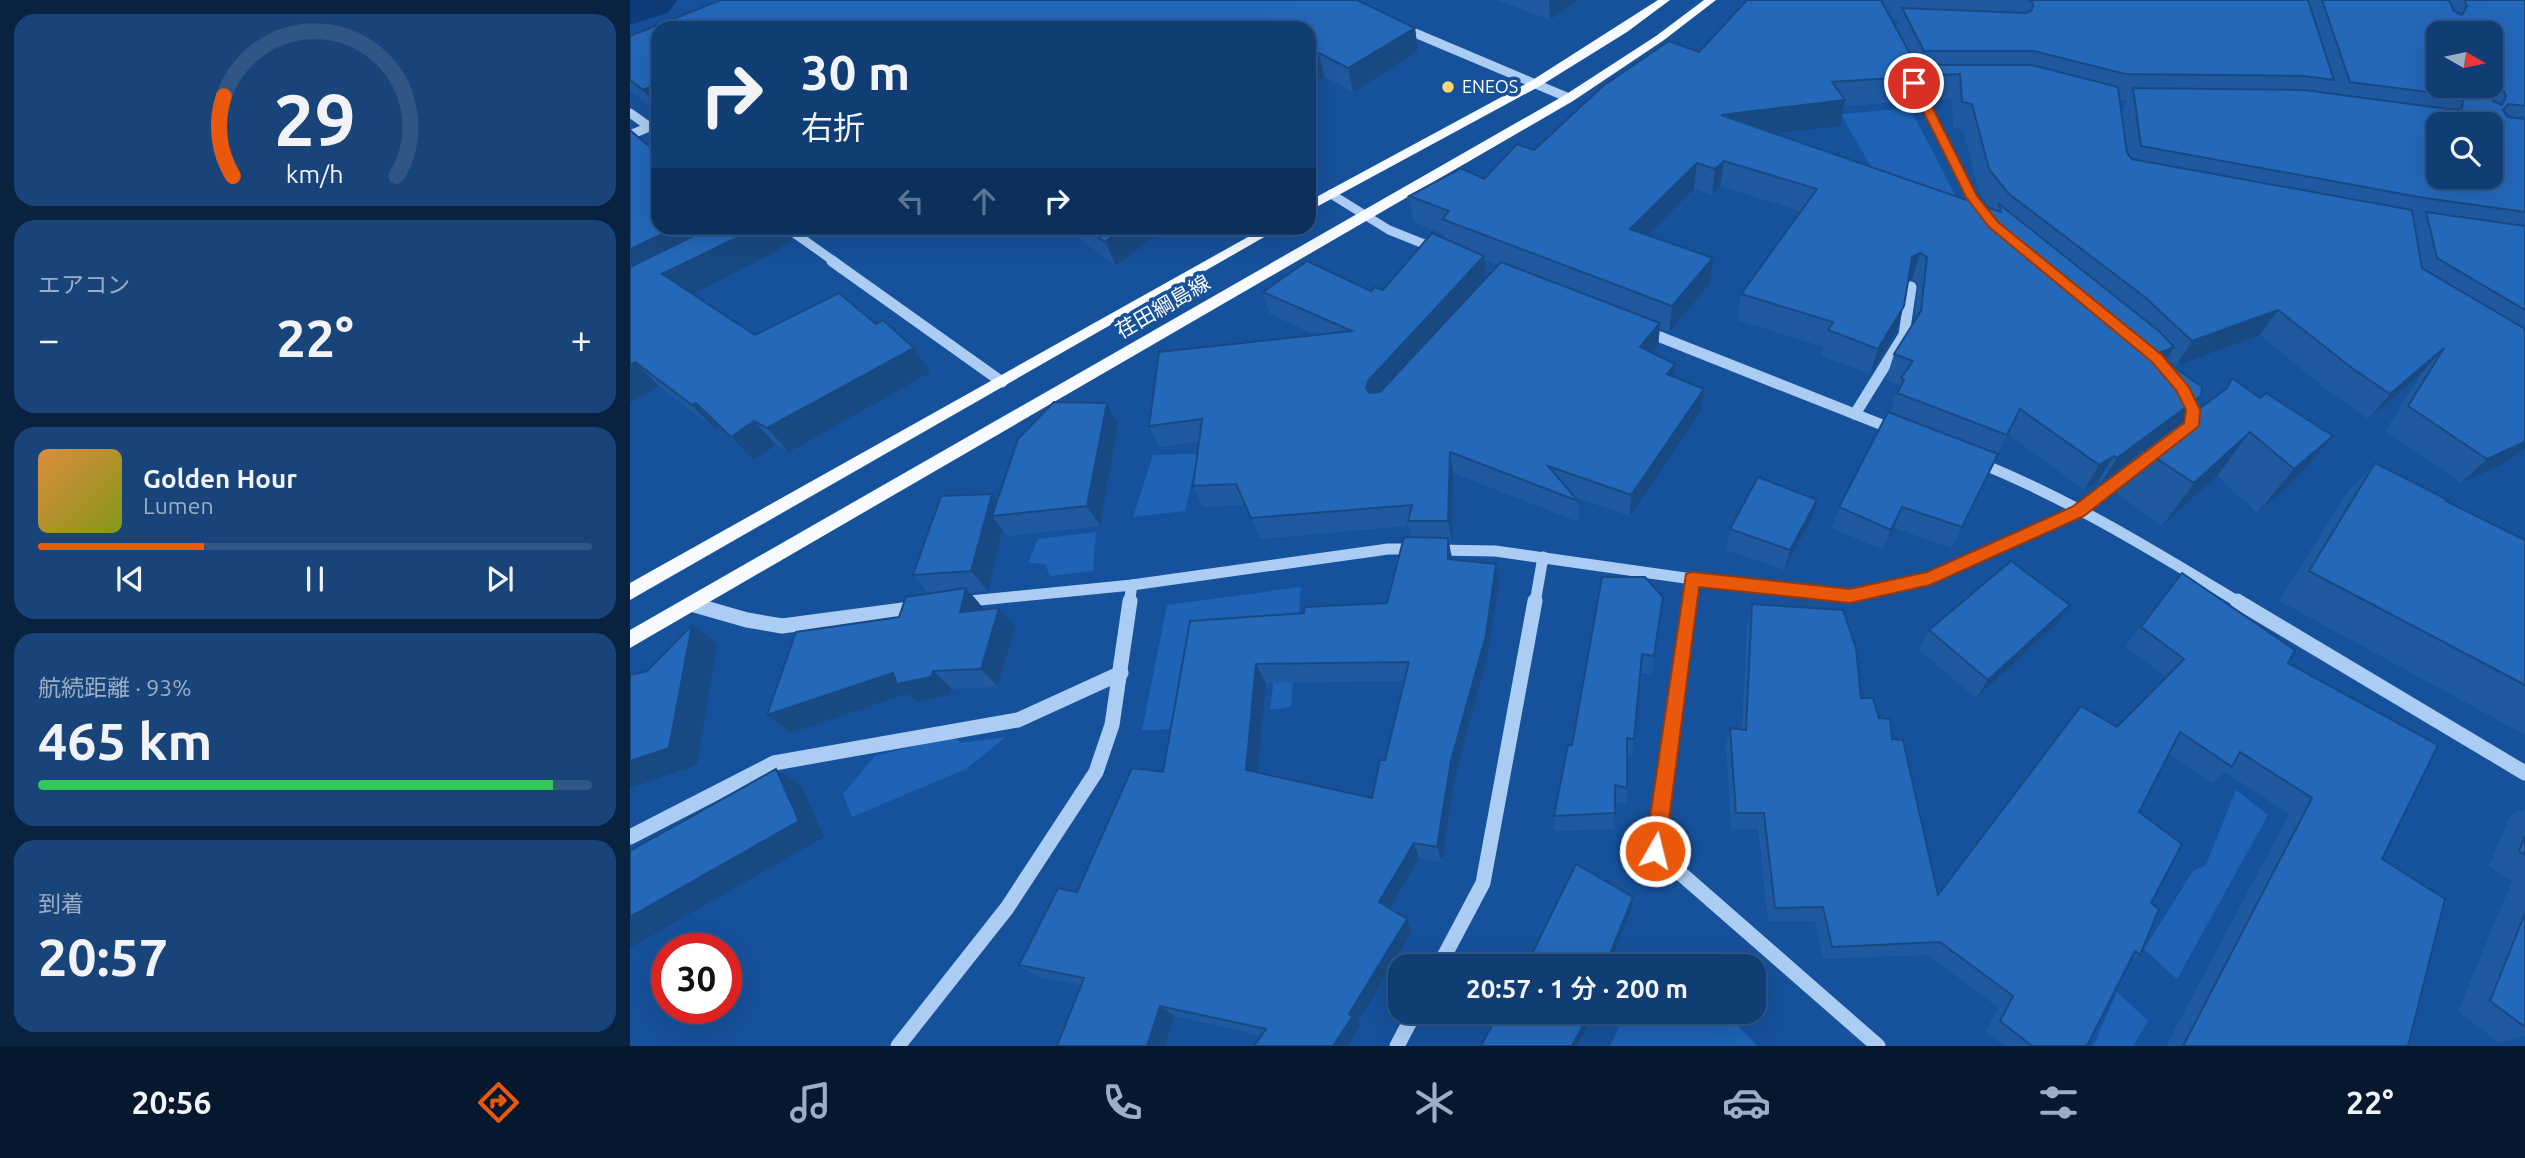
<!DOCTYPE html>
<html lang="ja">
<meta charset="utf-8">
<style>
:root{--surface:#103d74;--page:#194479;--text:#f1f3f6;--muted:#9caec5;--line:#305686;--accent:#ea580c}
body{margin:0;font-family:Ubuntu,"Noto Sans JP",sans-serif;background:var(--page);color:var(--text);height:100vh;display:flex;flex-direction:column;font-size:26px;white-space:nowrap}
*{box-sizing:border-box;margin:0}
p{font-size:23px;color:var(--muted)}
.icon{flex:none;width:38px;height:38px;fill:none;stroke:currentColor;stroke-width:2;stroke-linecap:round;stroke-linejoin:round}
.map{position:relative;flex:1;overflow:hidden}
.side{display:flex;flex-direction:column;gap:14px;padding:14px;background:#092240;width:630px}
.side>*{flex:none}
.guide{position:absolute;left:21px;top:21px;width:665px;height:214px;border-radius:21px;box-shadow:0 7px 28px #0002,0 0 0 2px var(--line);background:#103d74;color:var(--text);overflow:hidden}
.needle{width:46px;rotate:99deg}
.tools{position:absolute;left:1796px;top:21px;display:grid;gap:14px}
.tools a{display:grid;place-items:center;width:77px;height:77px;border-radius:14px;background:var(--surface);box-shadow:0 7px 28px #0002,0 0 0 2px var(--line);font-size:35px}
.speed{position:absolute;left:21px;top:933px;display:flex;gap:14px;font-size:35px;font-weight:700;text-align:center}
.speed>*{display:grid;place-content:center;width:91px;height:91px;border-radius:50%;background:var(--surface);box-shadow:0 7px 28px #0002,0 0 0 2px var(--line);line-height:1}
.speed .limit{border:10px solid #d22;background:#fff;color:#111}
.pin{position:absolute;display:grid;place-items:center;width:60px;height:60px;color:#fff;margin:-30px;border:4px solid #fff;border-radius:50%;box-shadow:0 2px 7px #0007}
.me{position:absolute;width:77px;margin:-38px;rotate:8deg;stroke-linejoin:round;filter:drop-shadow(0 0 5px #0008)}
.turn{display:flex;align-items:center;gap:24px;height:147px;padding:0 35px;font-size:32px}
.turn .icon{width:91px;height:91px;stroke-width:2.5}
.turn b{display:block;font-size:49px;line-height:60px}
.lanes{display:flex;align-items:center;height:66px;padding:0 35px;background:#0003;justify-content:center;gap:35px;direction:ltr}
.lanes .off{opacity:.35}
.big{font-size:52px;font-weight:600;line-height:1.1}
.side .tile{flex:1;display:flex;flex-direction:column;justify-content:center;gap:10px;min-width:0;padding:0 24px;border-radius:21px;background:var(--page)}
.side .dial{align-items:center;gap:0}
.dial svg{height:182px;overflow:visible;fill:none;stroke:var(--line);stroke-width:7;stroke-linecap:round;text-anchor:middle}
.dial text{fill:var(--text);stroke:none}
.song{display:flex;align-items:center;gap:21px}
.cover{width:84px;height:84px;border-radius:10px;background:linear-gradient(135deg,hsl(30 70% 55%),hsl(70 70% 35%))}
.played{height:7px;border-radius:4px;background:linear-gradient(90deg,var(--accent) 30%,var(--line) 30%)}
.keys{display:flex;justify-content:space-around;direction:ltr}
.heat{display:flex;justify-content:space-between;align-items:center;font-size:38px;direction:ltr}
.charge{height:10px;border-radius:5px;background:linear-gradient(90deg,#34c759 93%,var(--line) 0)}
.trip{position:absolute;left:758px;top:954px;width:378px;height:70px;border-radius:21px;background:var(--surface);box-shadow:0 7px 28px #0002,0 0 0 2px var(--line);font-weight:600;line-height:70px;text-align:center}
.menu{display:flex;height:112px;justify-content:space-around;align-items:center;background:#06182e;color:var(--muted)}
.menu .icon{width:49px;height:49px}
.menu .current{color:var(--accent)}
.menu b{font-size:32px;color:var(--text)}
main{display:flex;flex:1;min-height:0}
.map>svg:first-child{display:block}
</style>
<main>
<section class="side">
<div class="tile dial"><svg viewBox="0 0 100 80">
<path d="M14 69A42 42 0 1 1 86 69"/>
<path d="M14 69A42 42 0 0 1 10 34" stroke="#ea580c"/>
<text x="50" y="56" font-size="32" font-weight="700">29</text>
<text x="50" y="72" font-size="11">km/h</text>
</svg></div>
<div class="tile"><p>エアコン</p>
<div class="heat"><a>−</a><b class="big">22°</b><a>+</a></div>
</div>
<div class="tile">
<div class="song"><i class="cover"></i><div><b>Golden Hour</b><p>Lumen</p></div></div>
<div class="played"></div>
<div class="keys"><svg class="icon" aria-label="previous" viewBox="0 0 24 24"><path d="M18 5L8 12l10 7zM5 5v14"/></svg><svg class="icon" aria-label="pause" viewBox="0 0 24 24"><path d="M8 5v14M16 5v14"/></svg><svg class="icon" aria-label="next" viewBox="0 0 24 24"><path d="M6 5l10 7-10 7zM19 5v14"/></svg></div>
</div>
<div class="tile"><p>航続距離 · 93%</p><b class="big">465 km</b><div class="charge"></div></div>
<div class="tile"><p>到着</p><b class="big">20:57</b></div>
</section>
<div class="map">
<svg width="1895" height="1046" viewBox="0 0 1895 1046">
<rect width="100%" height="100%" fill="#16519b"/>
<g fill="#1e63b5">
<path d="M1280,108l53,102 -64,6 -58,-102z"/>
<path d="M568,454l-13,57 -52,6 20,-62z"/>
<path d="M466,532l-3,39 -43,5 -5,-12 -17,-1 10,-24z"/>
<path d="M671,587l-10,120 -21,3 10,-80 -107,99 -31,1 25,-125z"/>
<path d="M325,736l6,7 45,-6 -40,32 -114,48 -9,-23 32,-38z"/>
<path d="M1606,790l32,25 -91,164 -33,-30 49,-78 13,-6z"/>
<path d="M1487,992l31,29 -15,25h-40z"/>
<path d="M996,1012h98l34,34h-148z"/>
</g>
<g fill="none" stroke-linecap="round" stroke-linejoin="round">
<path fill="#0e3c78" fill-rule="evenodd" d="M0,0h47l-8,12 -39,13z"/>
<g stroke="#abccf3" stroke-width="9">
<path d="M773,28l166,70"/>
<path d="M1282,77l60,119 16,22"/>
<path d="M0,113l28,20"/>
<path d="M0,135l19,-8"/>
<path d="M701,194l58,36 50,20"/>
<path d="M157,228l48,34"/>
</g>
<g stroke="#abccf3" stroke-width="11">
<path d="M202,261l170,121"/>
<path d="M1015,331l250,99"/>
<path d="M1225,414l49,-79 7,-48"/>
<path d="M1347,462c93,37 178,90 263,141"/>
<path d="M806,550l59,1 197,28 158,17 80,-18 148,-67 64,-48"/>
<path d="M330,602l172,-17 256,-36h26"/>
<path d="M499,603l3,-18"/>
<path d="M905,603l8,-46"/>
<path d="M1059,603l3,-24"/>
</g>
<g stroke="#abccf3" stroke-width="15">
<path d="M1059,601l-34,250 223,195"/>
<path d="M1607,601l288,172"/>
<path d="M330,602l8,-1"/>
<path d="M61,604l56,16 35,6 136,-18"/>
<path d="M0,837l144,-74 244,-43 103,-47"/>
<path d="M809,966l44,-83 52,-282"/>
<path d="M268,1046l109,-138 89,-136 16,-47 18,-124"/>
<path d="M767,1046l18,-34"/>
</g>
<g fill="#f7faff" fill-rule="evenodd">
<path d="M1028,0h12l-43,32 -87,54 -231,125v-10l222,-120z"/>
<path d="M1074,0h12l-52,40 -91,61 -943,547v-18l935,-535 91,-59z"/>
<path d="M634,228h16l-650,372v-17z"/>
</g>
</g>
<g fill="#1f59a0" fill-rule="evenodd">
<path d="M91,0h636l58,28 3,24 -65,40 -29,-15 -15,8v-57h-651v84l-28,-21v-55z"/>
<path d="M867,0h82l-29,20z"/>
<path d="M1117,0h778v449l-21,15 -43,19 -76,-52 36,-57 -53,45 -36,-25 -72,-59 -84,31 -9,-8 -1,3 18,59 38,-28 10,-14 28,20 73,38 -38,44 -38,33 -40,-37 -55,50 -46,-33 27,-41 -42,31 -3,-2 -14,9 -76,-56 -56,114 -58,-20 -11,22 -51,-22 7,-21 52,-95 3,-8 -2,-1 7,-18 -13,-5 8,-26 20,-31 4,-40 -6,-4 -3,1 -13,52 -26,42 -49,-18 2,-9 -86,-27 4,-26 59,-83 -80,-25 -8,9 -18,-6 -46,47 62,48 -41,48 -9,-4 -2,18 -6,7 22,24 27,33 -71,106 -56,-19 4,4v21l-125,-49 -1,69h-3l2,17 48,25 -11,70 -33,124 -13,84 -23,-4 -29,51 22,23 -54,90 2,4 -99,10 -86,-20 -10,30h-108l24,-61 -43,-8 -19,-12 58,-73 86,-120 27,-151 114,-8 83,-10 24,-66 -2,-11 -149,13 -15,-34 -42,2 -10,-21 6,-44 -40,5 -10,-21 167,-91 -46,-21 -7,-22 108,-1 12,-1 61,-52v-4l-31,-12 -4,-26 75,-17 50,-29 165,-98zM1261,19l8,1 -3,9zM1860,33v53h-52zM1292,76h7l-4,14 5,10 22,-1 1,29 10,2 17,65 10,14 -215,-75 65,-8 4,-20 71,-5zM1490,100h7l-5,13zM855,260l13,5 -12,13zM774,681l-19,79 -13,38 -115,-25 9,-90z"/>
<path d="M0,130l28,98h125l10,13 -13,6 2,2 -90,45 63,41 121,-11 38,24 17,24 -142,80 -13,-7 -22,15 -35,-33 -4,2 -56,-43 -29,17z"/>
<path d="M434,228h112l-29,14 -31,24z"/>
<path d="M477,403l11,22 -18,101 -92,10 -5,-6 -15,61 -18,1 13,16v1l32,18 -17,60 -46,2 -2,6 -33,7 -10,-8 -116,39 108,-116 30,-24 -16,-18z"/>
<path d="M1745,463l71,39 79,38v195l-246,-134 66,-106z"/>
<path d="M1187,500l-6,20 -27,50 -58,-20 4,-21z"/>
<path d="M1552,573l106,90 94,196 26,187h-242l123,-232 -64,-42 -13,11 -43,-29 -30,58 12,91 -11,52 -10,6 -45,85h-81l-18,-15 12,-24 -70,-52 -105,4 -8,-38h-47l-10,-92h-27l-5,-83 4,-18 12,2 5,-106 5,-20 109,94 18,20 13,21 46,155 129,-170 14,-18 36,21 49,-50 -41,-31z"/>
<path d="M1031,617l-9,57 -12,-1 -8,83 -5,-1v33l-1,17 -11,-3 -1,27 -60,2v-15l18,-71z"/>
<path d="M1426,624l-80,74 -57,-48 10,-20z"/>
<path d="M1895,808v228l-26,7 -41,-32 54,-130 -23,-15 21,-50z"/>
</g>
<g fill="#194982">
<path d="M919,0h30l-29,20z"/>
<path d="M785,28l3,24 -65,40 -5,-24z"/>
<path d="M689,53l5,24 -15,8v-27z"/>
<path d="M28,83v27l-15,-20z"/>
<path d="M1215,100l-5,26 -122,15 3,-26z"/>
<path d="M1094,161l-4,25 -8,9 3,-26z"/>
<path d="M1067,163l-3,26 -65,66 1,-26z"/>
<path d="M45,228h72l-117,56v-35z"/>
<path d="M127,228h26l10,13 -13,6 2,2 -99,50 -21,-25z"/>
<path d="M172,228h16l-11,5z"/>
<path d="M493,228h53l-29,14 -31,24 -11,-24z"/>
<path d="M1290,253l-8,26 -8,3 8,-25z"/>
<path d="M854,256l2,22 -115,132 -5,-22 2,-7z"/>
<path d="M1083,258l-3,26 -41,48 3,-26z"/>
<path d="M1274,306l-8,26 -26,42 8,-25z"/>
<path d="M1648,310l-18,25 -84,31 16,-25z"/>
<path d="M1030,323l-2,23 -19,23 1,-22z"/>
<path d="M1544,347l-15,25 -3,-18z"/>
<path d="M284,348l17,24 -142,80 -22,-24z"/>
<path d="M1814,348l-23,26 -53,45 22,-25z"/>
<path d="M5,362l24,24 -29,17v-38z"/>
<path d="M1045,364l-2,22 -6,-12z"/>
<path d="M1074,389l-3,21 -71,106 1,-21z"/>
<path d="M1571,396l-17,25 -40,29 -43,33 16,-25z"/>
<path d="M66,403l23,24 -4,2 -23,-24z"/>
<path d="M477,403l11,22 -18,101 -13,-20z"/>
<path d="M124,421l22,24 -22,15 -23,-23z"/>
<path d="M1620,432l-33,44 -55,50 32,-43z"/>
<path d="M1703,436l-38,44 -38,33 37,-44z"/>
<path d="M1895,442v7l-21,15 -43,19 26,-24z"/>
<path d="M820,452l3,21 -1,69 -4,-21z"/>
<path d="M1484,456l-16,25 -14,9 15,-25z"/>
<path d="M362,494l15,20 -15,2 11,14 -15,61 -17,-20z"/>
<path d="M1187,500l-6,20 -27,50 6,-20z"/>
<path d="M1272,507l-8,21 -11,22 8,-20z"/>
<path d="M818,538l4,20 -1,21 -3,-20z"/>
<path d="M866,564l3,20 -11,70 -33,124 -13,84 -5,-15 14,-86z"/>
<path d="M336,588l17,20 -6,23 -17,-19z"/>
<path d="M1440,605l-14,19 -80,74 12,-18z"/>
<path d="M369,608l16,19 -17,60 -17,-18z"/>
<path d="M62,625l25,19 -20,121 -67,23v-27z"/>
<path d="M626,664l10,19 -10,104 -10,-17z"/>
<path d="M303,671l19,18 -2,6 -33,7 -10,-8 -116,39 -24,-18 126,-42z"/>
<path d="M146,769l25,16 23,52 -194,111v-31z"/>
<path d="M784,843l5,15 -33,58 -7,-14z"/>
<path d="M1003,897l-2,13 -22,56h-4z"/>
<path d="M777,919l5,13 -54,90 2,4 -12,20h-15l16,-32z"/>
<path d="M530,1006l15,10 -10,30h-18z"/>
<path d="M960,1012h4v1l-17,33h-5z"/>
</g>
<g fill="#2468ba" stroke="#194982" stroke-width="2" fill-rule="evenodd">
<path d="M91,0h636l58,28 -67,40 -29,-15 -10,5v-30h-651v55l-15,7 -13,-10v-44z"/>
<path d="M1117,0h134l41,76 -90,6 13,18 -124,15 280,97 -2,-8 161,128 14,15 -18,7 46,33 -1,9 -84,62 -3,-2 -15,9 -79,-56 -13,26 -110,-42 7,-13 -3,-2 12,-17 -19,-7 27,-43 6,-54 -7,-4 -8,4 -8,49 -26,43 -50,-19 5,-8 -92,-28 76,-105 -93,-28 -9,8 -18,-6 -67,66 83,29 -41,48 -230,-87 7,-8 -40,-15 52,-28 23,11 33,-35 17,6 69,-64 66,-45 30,11z"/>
<path d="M1398,0h280l26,80 -30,-4 -179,-2 -91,-23h-110l-22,-43 124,5 6,-3 1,-7z"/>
<path d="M1692,0h127l5,11 8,4 5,-9 -3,-6h61v106l-17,-2 -5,6 5,7 17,2v93l-106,-15 -278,-51 -8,-58 171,2 152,20 6,-2 1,-7 -5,-5 -108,-14zM1808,33h52v26l16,37 -4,9 -9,-4 -6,-15h-49zM1808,124h52v53h-52z"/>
<path d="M1302,65h100l86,22 9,66 5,6 280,51 10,58 103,61v113l-38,17 -79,-53 36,-58 -54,46 -38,-26 -74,-58 -86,31 -46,-43 -137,-104 -20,-25 -17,-65 -10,-2 -2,-28 -22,1z"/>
<path d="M0,130l28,24v74h17l-45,21z"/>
<path d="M1796,212l99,14v84l-88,-52z"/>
<path d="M80,228h47l-95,46 93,61 84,-42 37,31 7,-4 31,28 -147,80 -13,-7 -23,16 -35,-34 -4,2 -57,-43 -5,3v-98z"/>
<path d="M456,228h37l-18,14z"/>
<path d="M802,233l52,23 -116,125 -2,7 3,5 11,-1 121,-130 159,61 -20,24 35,17 -8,10 37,15 -73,106 -83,-29 30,35 -128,-49 -2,69h-40l4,-16 -161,13 -15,-34 -43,2 9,-67 -53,7 10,-74 193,-21 -89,-39 44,-31 64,30 4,-4 8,3z"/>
<path d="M1602,378l28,20 6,-5 67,43 -39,33 -44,-37 -56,51 -50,-33 83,-62z"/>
<path d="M424,402l53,1 -20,103 -95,10 26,-77z"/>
<path d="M1258,412l110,42 -36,73 -60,-20 -11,23 -52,-23z"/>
<path d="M1745,463l73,37 -2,1 79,39v145l-216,-114z"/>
<path d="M1128,477l59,23 -27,50 -60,-21z"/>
<path d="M362,494l-21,77 -58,4 28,-79z"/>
<path d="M774,537l44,1v21l48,5 -10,71 -35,126 -14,86 -23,-4 -35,59 28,17 -58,95 4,2 -20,30h-79l12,-17 -106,-23 -13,40h-90l27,-68 -65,-13 39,-77 19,4 55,-124 31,4 27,-151 114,-8 1,-6 82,-4zM779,662l-24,98h-5l-8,38 -126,-28 10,-106z"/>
<path d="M1381,561l59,44 -82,75 -59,-50z"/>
<path d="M1552,573l113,77 -7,13 150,82 -56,114 63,40 -37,147h-225l129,-248 -72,-46 -8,15 -52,-35 -41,80 43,32 -31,59 8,6 -19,46 -5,-4 -47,93 -3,2h-53l-32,-25 13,-25 -73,-54 -108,5 -9,-40 -48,1 -11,-95h-28l-6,-85 16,2 6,-126 91,6 13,38 5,50h12l6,20 11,1 2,20 11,1 35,155 143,-189 36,21 67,-68 -43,-32z"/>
<path d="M972,577h43l18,20 -9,59 -12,-2 -8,85 -7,-1v50l-12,-3v28l-61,3 14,-71h4z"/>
<path d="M336,588l-6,24 39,-4 -18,61 -48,2 -2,6 -34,7 -4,-11 -126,42 29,-83 103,-15 7,-20z"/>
<path d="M62,625l-23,123 -39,13v-86l17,-4z"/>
<path d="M146,769l23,52 -169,96v-66z"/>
<path d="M1895,836v19l-6,-4z"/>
<path d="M946,864l57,33 -28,69h-79z"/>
<path d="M1895,913v114l-35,-26z"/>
<path d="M869,1012h91l-18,34h-91z"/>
</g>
<path fill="#ea580c" stroke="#983908" stroke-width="2" d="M1284,79l6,4 57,113 21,26 164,133 27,32 11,23 -1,16 -115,90 -154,69 -80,18 -151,-16 -34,264 -3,7 -7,3 -7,-3 -3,-7 41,-277 6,-2 158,17 77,-17 145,-65 112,-84 2,-13 -10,-20 -24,-28 -163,-135 -23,-30 -57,-114z"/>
<circle fill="#ffd46d" stroke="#16519b" stroke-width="2.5" cx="818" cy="87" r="7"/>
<g text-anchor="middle" stroke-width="7" stroke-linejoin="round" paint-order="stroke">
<g font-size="18" fill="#fff" stroke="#16519b" text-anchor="start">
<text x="832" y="93">ENEOS</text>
</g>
<g font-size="21" fill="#fff" stroke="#16519b">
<text transform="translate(533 307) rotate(-30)" y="7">荏田綱島線</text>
</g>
</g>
</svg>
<div class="tools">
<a><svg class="needle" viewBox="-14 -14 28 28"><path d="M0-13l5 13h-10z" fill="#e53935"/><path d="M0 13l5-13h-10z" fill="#9caec5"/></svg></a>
<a><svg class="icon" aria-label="search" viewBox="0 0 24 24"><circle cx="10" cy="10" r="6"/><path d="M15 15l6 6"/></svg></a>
</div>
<div class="speed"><div class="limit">30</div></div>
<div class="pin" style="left:1284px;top:83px;background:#d93025"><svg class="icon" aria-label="arrive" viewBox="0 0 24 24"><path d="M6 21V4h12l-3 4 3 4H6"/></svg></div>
<svg class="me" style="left:1025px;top:851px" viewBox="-20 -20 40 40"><circle r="17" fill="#ea580c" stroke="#fff" stroke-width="3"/><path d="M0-11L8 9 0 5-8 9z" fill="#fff"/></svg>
<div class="trip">20:57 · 1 分 · 200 m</div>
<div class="guide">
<div class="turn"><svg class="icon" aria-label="right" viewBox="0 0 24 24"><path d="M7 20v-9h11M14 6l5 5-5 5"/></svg><div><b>30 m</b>右折</div></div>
<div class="lanes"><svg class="icon off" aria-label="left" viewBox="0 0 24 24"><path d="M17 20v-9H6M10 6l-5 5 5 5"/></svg><svg class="icon off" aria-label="ahead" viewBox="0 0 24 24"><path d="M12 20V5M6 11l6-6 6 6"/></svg><svg class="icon" aria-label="right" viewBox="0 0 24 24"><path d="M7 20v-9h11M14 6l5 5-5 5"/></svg></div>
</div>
</div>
</main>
<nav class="menu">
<b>20:56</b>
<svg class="icon current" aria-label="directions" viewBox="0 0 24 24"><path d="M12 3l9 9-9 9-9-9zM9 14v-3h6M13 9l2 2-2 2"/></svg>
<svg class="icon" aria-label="music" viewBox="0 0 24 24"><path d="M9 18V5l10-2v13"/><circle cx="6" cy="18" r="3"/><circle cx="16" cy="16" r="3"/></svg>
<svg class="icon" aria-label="phone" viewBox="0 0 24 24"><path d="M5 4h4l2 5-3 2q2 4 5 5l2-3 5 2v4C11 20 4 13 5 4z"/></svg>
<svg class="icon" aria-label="climate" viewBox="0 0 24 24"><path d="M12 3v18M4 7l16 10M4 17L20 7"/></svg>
<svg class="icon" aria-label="car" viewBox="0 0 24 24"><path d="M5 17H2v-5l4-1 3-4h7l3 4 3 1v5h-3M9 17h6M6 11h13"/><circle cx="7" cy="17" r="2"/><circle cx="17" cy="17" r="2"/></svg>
<svg class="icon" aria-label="filters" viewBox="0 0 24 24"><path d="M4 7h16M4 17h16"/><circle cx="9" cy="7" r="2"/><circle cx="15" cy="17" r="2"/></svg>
<b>22°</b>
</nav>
